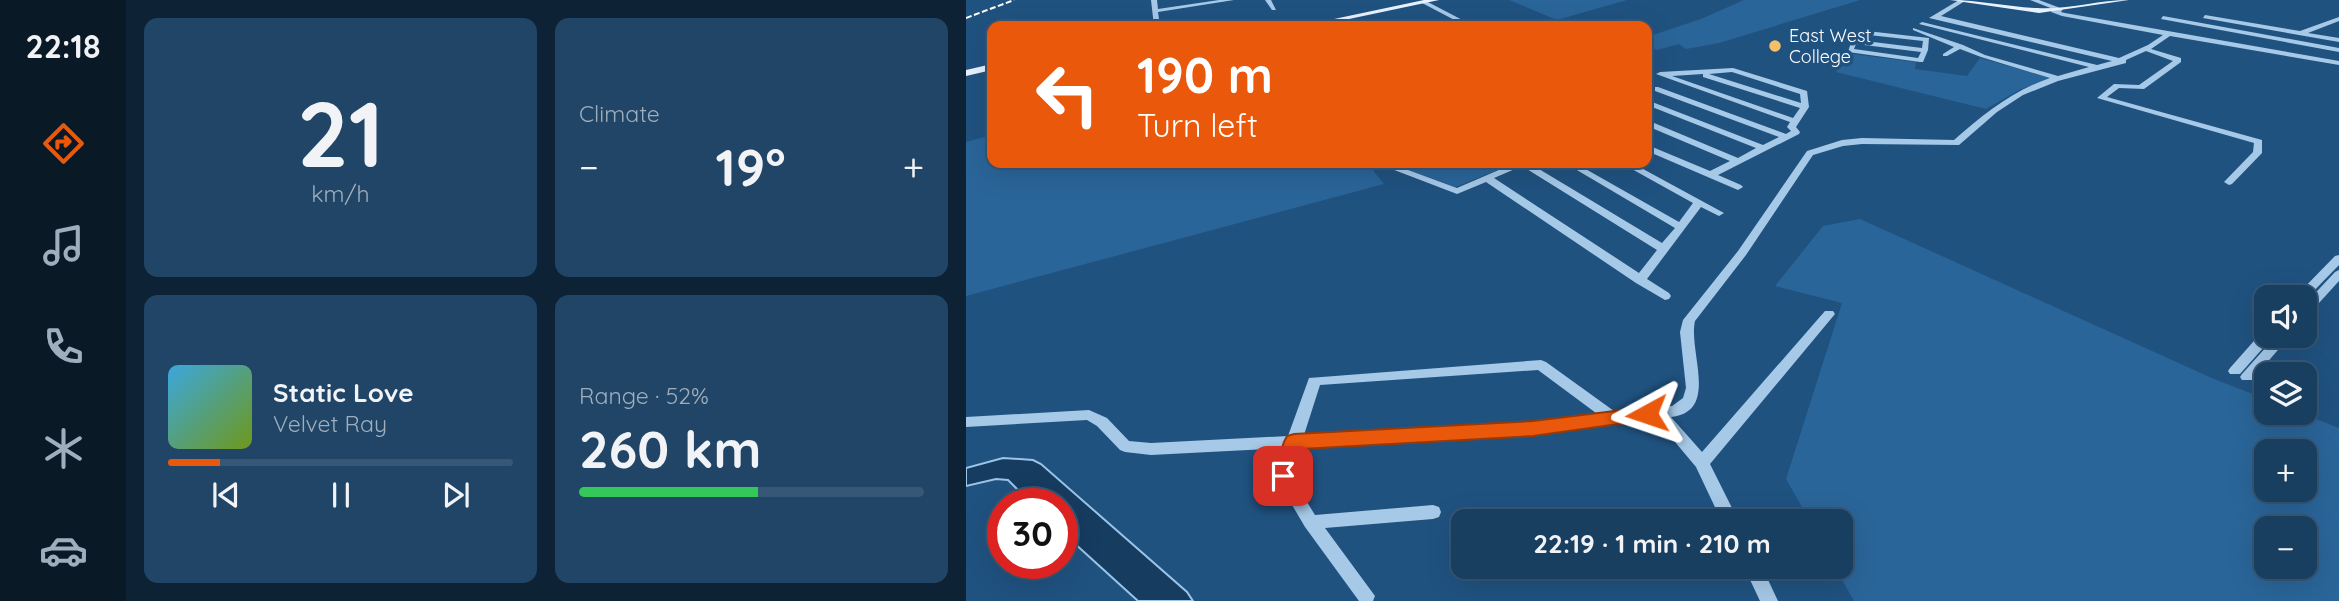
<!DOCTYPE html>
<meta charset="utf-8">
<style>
:root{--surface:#183e60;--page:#214566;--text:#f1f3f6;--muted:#9faebd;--line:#365775;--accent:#ea580c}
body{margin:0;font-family:Quicksand,sans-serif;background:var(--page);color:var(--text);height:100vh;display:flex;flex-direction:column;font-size:26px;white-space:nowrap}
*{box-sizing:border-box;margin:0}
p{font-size:23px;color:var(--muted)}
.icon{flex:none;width:38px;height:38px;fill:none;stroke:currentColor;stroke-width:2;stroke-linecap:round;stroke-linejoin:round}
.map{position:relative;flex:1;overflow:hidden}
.drawer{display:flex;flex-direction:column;gap:18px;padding:18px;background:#0d2235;width:840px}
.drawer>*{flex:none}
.hud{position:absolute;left:21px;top:21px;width:665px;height:147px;border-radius:14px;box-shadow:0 7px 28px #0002,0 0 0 2px var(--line);background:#ea580c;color:#fff;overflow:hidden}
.controls{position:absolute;left:1288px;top:285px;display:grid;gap:14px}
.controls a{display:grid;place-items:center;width:63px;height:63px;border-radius:14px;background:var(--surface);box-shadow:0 7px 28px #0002,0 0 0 2px var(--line);font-size:35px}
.speed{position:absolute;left:21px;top:488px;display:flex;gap:14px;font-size:35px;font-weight:700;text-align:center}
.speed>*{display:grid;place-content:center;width:91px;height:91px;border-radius:50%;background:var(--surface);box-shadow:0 7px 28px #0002,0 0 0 2px var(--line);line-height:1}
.speed .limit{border:10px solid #d22;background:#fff;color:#111}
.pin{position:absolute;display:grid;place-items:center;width:60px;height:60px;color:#fff;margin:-30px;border-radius:14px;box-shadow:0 4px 10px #0006}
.me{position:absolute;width:77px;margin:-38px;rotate:265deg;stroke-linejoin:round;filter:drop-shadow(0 0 5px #0008)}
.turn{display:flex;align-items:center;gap:24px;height:147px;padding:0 35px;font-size:32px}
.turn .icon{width:91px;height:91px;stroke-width:2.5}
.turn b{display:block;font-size:49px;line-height:60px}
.big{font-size:52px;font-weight:800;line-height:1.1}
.drawer .widget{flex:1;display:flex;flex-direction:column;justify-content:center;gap:10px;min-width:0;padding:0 24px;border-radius:14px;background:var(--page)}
.drawer .dial{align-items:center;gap:0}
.dial b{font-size:91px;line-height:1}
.song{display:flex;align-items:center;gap:21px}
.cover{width:84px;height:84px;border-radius:10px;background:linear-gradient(135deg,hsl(200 70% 55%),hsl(80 70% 35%))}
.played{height:7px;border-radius:4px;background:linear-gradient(90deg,var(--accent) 15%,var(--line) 15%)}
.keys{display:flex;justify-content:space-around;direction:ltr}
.heat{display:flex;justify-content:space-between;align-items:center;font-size:38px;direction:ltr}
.charge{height:10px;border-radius:5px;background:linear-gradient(90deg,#34c759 52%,var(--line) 0)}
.drawer .tiles{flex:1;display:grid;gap:18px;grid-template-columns:repeat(2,1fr)}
.trip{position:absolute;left:485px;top:509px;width:402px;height:70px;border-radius:14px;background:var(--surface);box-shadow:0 7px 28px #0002,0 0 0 2px var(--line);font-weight:800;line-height:70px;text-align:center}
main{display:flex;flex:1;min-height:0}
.dock{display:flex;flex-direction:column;width:126px;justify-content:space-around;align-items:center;background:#0a1926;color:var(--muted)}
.dock .icon{width:49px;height:49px}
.dock .active{color:var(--accent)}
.dock b{font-size:32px;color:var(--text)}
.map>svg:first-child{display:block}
</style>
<main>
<nav class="dock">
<b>22:18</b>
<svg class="icon active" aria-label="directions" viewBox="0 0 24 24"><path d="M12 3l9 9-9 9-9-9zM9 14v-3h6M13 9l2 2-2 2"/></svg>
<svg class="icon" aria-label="music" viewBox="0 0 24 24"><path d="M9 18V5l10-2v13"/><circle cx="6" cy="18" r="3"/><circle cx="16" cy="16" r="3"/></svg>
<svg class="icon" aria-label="phone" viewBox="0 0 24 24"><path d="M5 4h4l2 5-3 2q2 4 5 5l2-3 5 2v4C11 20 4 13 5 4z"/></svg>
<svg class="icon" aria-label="climate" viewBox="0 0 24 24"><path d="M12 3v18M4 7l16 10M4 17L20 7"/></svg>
<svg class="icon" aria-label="car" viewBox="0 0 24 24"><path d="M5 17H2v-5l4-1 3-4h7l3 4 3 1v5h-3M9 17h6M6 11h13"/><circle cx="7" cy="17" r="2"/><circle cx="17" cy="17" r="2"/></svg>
</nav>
<section class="drawer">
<div class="tiles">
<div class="widget dial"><b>21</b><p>km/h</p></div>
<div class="widget"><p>Climate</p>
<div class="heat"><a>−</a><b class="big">19°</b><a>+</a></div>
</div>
<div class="widget">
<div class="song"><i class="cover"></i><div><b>Static Love</b><p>Velvet Ray</p></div></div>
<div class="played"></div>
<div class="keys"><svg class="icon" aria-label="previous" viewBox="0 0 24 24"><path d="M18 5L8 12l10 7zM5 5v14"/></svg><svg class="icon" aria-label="pause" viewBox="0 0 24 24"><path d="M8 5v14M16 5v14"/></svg><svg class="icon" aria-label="next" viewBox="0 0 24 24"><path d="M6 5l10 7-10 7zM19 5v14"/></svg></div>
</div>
<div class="widget"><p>Range · 52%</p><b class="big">260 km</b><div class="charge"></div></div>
</div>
</section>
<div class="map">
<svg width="1373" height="601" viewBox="0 0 1373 601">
<rect width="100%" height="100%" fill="#205280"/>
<g fill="#2a6599" fill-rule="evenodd">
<path d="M543,0h118l-70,20z"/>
<path d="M778,0h116l-141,43 -33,6 -7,-5 -22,6 -10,-4v-9l54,-18z"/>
<path d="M878,53l72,9 -1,7 52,7 13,-18 74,21 -33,10 -35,20 -150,-37z"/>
<path d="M26,135v28h375l17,21 -418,112v-154z"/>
<path d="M422,163h126l-58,24z"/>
<path d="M894,219l354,160 52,20v14h35l38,15v173h-485l-19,-34h6v-45l-31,-1 -24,-42 56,-176 -67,-17 48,-60zM1300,452h39v38h-39zM1339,528v39h-39v-39z"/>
</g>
<path fill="#163c60" stroke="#9ac5e9" stroke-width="2" d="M37,458l30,2 8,4 146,128 6,9h-55l-76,-69v-28h-30l-24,-24 -12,-1 -30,7v-18z"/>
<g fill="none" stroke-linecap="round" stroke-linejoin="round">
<g fill="#a6c9e8" fill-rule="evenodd">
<path d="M185,0h6l1,9 61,-9h15l-76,12 2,14h-6z"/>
<path d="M299,0h6l5,10h-4z"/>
<path d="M458,0l48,25 1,1h-7l-44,-23z"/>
<path d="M993,0l6,1 -24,15 178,42 29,-13 15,-10 -101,-19 -11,-4 2,-3 -23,-9h9l24,9 -2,3 4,1 274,48v4l-169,-29 -19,13 30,9v4l-37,27 -25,-1 -12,9 155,43v13l-30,31 -3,1 -5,-3 29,-30 1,-9 -157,-45 17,-14 25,1 34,-24 -27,-10 -20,9v3l-68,18 -35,14 -26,17 -38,33 -97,-1 -19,2 -30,9 -67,100 -51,66c-7,30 25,91 -24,96l31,35 123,-141h8l2,3 -125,150 29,58h-17l-26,-55 -41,-49 -57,5 -65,12 -233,12 -9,29 24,39 118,-10 6,2 2,5 -2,5 -6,2 -108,9 50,68 -2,5h-14l-54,-74 -30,-51 10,-28 -134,7 -26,-3 -5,-2 -23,-24 -10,-6 -121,7v-10l123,-7 18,8 22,23 22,2 137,-7 21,-58 232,-18 5,2 68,49 58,-5 11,-8 3,-10 -6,-56 3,-12 55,-69 69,-100 35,-11 20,-2 92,2c30,-26 58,-49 96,-62l-69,-21 -21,-8 -13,7h-4v-2l11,-7 -41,-17v-2l50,17 22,10 73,21 31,-9 -170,-43 3,-2 175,43 15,-4 -183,-43zM572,370l58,43 -63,10 -229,12 16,-50z"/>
<path d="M1239,15l95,16 39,-14v4l-31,12 31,5v4l-136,-24z"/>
<path d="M1197,16l176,32v4l-178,-33z"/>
<path d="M892,30l71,8 -1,12 -5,12h-3l-72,-10 6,-19zM894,34l63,7 -1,7 -65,-8zM890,44l65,8 -3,6 -64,-9z"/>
<path d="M767,68l74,23 2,16 -13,20 4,5 -1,2 -81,41 23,10 2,2 -5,3 -91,-39v-6l3,1 60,25 20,-10 -83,-35v-6l91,38 18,-10 -109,-43v-5l116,45 16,-8 -124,-46v-4h3l128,47 5,-3 -4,-4 3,-5 -134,-48 4,-2zM766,72l68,22 1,9 -92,-29zM737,74v3l97,31 -7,10 -121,-42z"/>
<path d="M410,163h13l68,25 58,-25h14l133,80 13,-15 -110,-65h10l104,59 14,-19 -72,-40h11l92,50 -5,3 -18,-9 -54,72 22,14 2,3 -2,3 -4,1 -29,-17 -150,-101 -29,12zM556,166l135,84 -18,23 -145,-95z"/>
<path d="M1373,255v10l-34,35v-2h-11l41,-42z"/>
<path d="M1373,270v11l-30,33 -4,1v-11l30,-32z"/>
<path d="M1300,332v4h7l-2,3 -31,35h-10l-2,-3 2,-3 31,-35z"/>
<path d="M1310,336h14l-38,44h-10l-2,-3 2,-3z"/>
<path d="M778,567h18l16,34h-18z"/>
</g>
<g fill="#e8f2fe" fill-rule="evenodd">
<path d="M458,0h15l-123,26h-15z"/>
<path d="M984,0c30,0 58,7 87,8 30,2 61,-8 92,-8l-90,13z"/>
<path d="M26,64v6l-26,6v-6z"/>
</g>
<path stroke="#fff" stroke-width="2" stroke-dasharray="6 2.5" stroke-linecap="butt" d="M0,18l48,-18"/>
</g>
<path fill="#ea580c" stroke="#983908" stroke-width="2" d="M681,407l7,2 3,5 -3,5 -121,17 -231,13 -11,33 -8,2 -7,-2 -3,-6 11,-34 3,-6 7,-2 239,-13z"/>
<circle fill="#f5c067" stroke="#205280" stroke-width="2.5" cx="809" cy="46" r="7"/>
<g text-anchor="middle" stroke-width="7" stroke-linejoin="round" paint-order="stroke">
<g font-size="18" fill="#fff" stroke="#205280" text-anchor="start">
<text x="823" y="42">East West<tspan x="823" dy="21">College</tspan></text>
</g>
</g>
</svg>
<div class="controls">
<a><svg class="icon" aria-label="sound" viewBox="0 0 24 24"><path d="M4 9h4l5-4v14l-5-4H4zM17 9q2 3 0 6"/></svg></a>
<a><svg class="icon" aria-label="layers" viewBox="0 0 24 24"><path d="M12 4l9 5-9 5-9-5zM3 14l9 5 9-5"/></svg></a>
<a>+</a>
<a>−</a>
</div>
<div class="speed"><div class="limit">30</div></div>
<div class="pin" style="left:317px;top:476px;background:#d93025"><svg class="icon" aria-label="arrive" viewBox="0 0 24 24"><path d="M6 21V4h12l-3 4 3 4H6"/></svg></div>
<svg class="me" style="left:681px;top:414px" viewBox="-20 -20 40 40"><path d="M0-17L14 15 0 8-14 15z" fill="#ea580c" stroke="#fff" stroke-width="4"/></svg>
<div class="trip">22:19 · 1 min · 210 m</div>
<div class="hud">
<div class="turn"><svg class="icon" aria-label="left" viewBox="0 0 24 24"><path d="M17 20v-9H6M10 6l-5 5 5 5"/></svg><div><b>190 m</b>Turn left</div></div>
</div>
</div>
</main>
